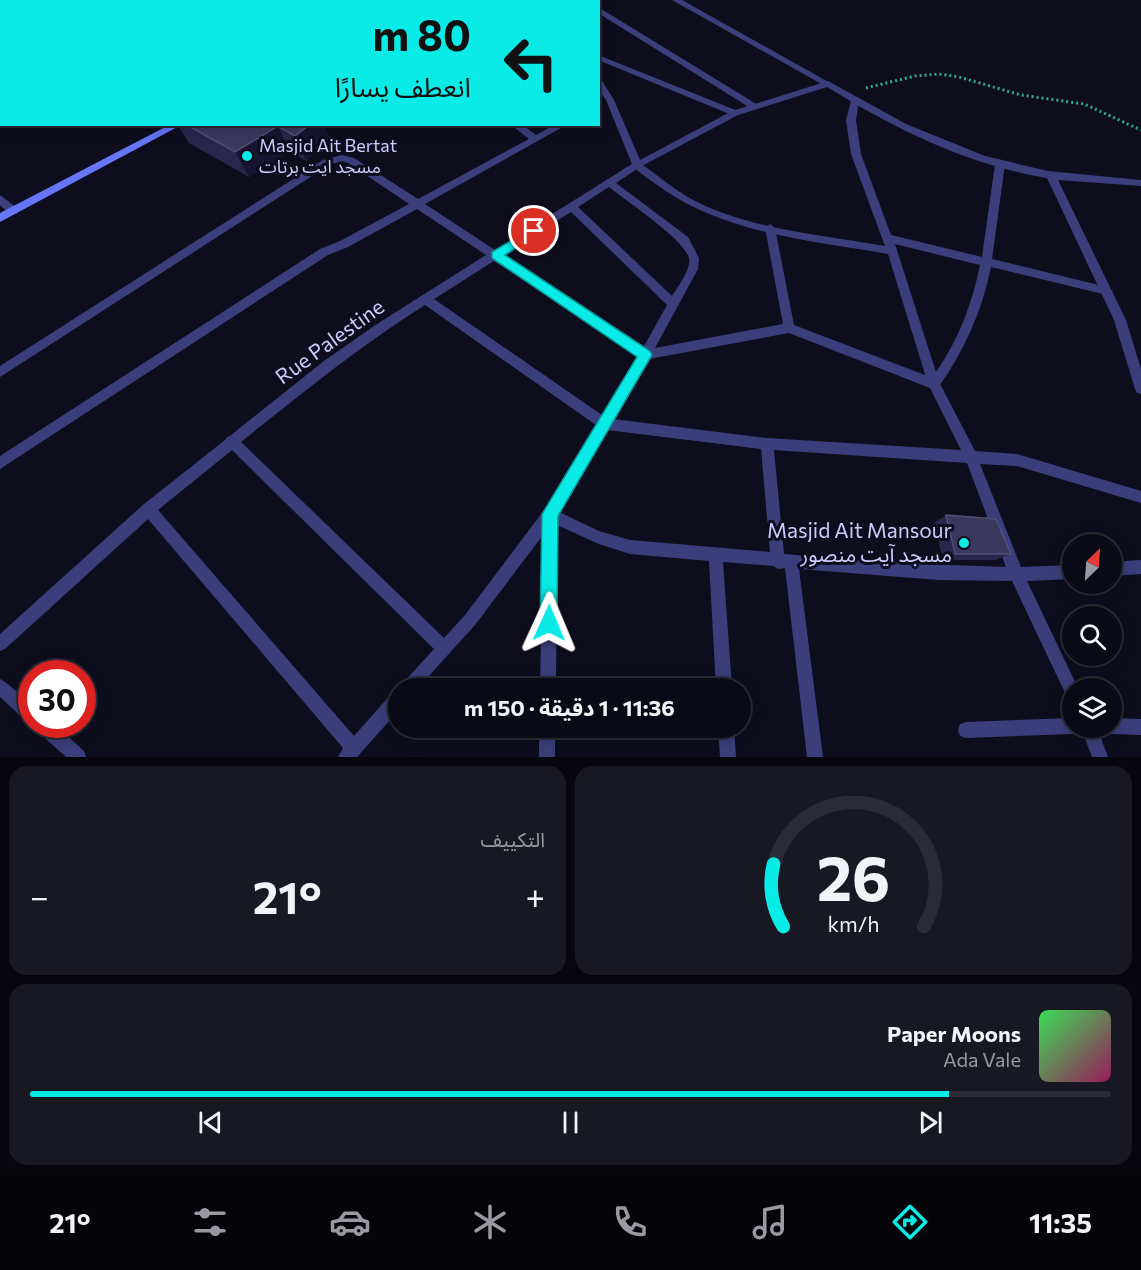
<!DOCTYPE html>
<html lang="ar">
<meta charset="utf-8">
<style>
:root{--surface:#0a0a16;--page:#181823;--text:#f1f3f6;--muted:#999aa1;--line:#2a2b35;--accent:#0aeae6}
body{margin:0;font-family:Commissioner,"Noto Sans Arabic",sans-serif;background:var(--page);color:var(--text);direction:rtl;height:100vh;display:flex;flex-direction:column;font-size:22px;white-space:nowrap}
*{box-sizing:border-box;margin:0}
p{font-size:20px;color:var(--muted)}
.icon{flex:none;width:33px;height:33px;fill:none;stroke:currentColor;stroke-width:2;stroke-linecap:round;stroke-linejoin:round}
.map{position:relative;height:757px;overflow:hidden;direction:ltr}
.details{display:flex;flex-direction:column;gap:9px;padding:9px;background:#06060c;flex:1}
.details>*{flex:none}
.guide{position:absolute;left:0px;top:0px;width:600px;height:126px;box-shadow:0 3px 15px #0003,0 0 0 2px var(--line);direction:rtl;background:#0aeae6;color:#111;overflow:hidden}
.needle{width:39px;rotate:25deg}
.fabs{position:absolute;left:1062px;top:534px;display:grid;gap:12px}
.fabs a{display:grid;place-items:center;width:60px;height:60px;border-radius:50%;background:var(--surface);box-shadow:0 3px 15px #0003,0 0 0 2px var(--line);font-size:30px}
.speed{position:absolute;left:18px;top:660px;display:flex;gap:12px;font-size:30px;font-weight:700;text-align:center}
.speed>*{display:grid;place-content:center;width:78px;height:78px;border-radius:50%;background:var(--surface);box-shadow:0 3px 15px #0003,0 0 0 2px var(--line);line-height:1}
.speed .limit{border:9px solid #d22;background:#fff;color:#111}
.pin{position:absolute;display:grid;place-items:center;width:51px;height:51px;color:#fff;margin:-26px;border:3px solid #fff;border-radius:50%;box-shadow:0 2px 6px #0007}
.me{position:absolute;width:66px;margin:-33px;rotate:1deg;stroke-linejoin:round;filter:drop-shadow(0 0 4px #0008)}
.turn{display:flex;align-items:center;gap:21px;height:126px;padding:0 30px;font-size:27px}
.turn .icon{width:78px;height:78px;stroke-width:2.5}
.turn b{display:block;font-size:42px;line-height:51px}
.big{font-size:45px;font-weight:700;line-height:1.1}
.details .tile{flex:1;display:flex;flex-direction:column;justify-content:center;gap:9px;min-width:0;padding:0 21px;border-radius:18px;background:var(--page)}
.details .dial{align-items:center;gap:0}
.dial svg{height:156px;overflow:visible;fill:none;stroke:var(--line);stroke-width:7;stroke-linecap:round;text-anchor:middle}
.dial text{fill:var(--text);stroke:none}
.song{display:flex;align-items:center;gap:18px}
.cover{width:72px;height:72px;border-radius:9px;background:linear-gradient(135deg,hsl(130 70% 55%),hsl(330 70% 35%))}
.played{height:6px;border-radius:3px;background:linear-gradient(90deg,var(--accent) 85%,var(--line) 85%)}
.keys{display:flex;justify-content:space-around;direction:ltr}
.heat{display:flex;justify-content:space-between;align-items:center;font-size:33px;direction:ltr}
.details .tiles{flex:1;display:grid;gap:9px;grid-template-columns:1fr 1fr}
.tile:last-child{grid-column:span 2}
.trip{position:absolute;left:388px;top:678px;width:363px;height:60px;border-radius:30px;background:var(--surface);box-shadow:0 3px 15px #0003,0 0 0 2px var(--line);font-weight:700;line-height:60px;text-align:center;direction:rtl}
.tabs{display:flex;height:96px;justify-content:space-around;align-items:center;background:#040409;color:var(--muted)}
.tabs .icon{width:42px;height:42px}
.tabs .current{color:var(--accent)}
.tabs b{font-size:27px;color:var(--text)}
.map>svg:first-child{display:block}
</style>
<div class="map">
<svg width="1141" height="757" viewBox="0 0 1141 757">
<rect width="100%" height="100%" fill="#0e0d1e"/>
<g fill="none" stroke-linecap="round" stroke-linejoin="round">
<path stroke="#32aa95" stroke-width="3" stroke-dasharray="2 3" stroke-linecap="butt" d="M866,88l49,-12 24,-2 20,3 62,18 63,9 57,26"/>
<g fill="#3a3f7b" fill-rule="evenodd">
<path d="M581,0h8l2,2h-9z"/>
<path d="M672,0h10l150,84 -4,3 -3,-1z"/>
<path d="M598,7l160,98 1,2 -1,2h-6l-154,-96z"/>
<path d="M598,55l140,56 2,2 -2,2h-6l-134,-55z"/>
<path d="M855,98l4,3 -3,19 5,34 30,81 91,22 13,-93 5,-3 5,3 -13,95 115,28 6,4 -2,3 -4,1 -116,-28c-9,45 -27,84 -53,121l-4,1 -4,-1 -2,-4 -40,-130c-81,-14 -168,-21 -235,-72 -7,-5 -15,-10 -21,-17l5,-3 3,1c19,13 37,29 57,39 57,28 126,33 188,44l-34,-92 -5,-34 5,-19zM895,244l85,21c-8,39 -21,74 -44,107z"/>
</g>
<g fill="#3a3f7b" fill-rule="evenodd">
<path d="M24,0h8l2,2h-9z"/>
<path d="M56,0h11l-13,2z"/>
<path d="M194,0h8l2,2h-9z"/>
<path d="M314,0h8l2,2h-9z"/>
<path d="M426,0h9l2,2h-10z"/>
<path d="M468,0h9l2,2h-10z"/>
<rect x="0" y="16" width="2" height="4"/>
<rect x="0" y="31" width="2" height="4"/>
<path d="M598,78l3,1 13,21 26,60 92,-49 96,-30 78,43 79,32 63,15 93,9v6l-83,-6 68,140 15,49v25l-4,-1 -2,-4 -21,-69 -67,-142c-79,-13 -152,-49 -220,-91l-89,28 -98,52 -24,16 72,54 11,21 -1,11 -43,79 128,-24 -18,-96 5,-4 5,4 19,97 144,55 37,71 42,3 124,37v12l-124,-37 -37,-2 41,103 51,-2v14l-45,2 51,107h-6v12l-5,-3 -55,-116 -73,-1 -140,-11 24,188h-16l-22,-189 -7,1 -5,-3 -50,-4 9,126h-16l-7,-127 -79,-7 -31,-10 -42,-19 -1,163h-16l3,-153 -68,90 -57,63h-18l3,-5 31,-34 -202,-199 -74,60 196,226 39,-44 6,-2v20l-42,47h-19l5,-9 -195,-229 -143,130 -5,2v-17l144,-130 81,-64 2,-3 4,-2 93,-74 53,-37 109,-69 -69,-46 -69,38 -20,8 -328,214v-13l320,-207 20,-8 69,-37 -61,-41 -6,-2 -13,4 -329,212v-11l323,-206 19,-5 12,3 64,41 111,-60 -19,-15h11l15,11 20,-11h12l-143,80 70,46 137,-86 -26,-64 -8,-11zM609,187c17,14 75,52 80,71 2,12 -11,28 -17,38l-94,-89zM571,212l96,93 -24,43 -140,-93zM494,261l144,95 -36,59 -168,-116zM425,305l171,120 -51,84 -80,106 -21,23 -203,-196c60,-48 119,-96 184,-137zM789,333l141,55 31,62 -194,-12 -154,-19 36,-60zM607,430l154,19 9,103 -140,-12 -31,-9 -40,-19zM774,450l193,13 39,104 -112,-4 -110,-9z"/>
<path d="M0,195l17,13v6h-8l-9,-9z"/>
<path d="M1141,560v14l-29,2v-14z"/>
<path d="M0,679l5,3 27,22v19l-6,-2 -26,-24z"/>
<path d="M1072,718v10h7l-1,4 -6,2 -106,4 -6,-2 -2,-6 2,-6 6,-2z"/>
<path d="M1112,718l29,1v16l-29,-1 -6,-2 -1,-4h7z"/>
<path d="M34,724h20l30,27 2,6h-20l-30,-27z"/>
<rect x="539" y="728" width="16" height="29"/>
<path d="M718,728h16l2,29h-16z"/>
<path d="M1081,728h16l11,29h-16z"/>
</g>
<g fill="#6775f8" fill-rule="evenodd">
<path d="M435,0h11l-1,2z"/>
<path d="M171,124h12l-183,98v-9z"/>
</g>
</g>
<g fill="#29264b">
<path d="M177,124h147l7,18 -25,19 -16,-10 -41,26 -60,-34z"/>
<path d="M946,515l65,39 -15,6h-53l-9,-37z"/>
</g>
<g fill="#171531">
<path d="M310,124h14l7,18 -25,19 -11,-25z"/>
<path d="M278,126l12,25 -41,26 -14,-25z"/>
</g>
<g fill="#3b385e" stroke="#524f77" stroke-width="1.5">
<path d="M185,124h125l-15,12 -17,-10 -43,26z"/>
<path d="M946,515l50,4 15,35h-56z"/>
</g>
<path fill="#0aeae6" stroke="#069896" stroke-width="1.5" d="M534,227l6,4 -2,3 -33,21 145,96 2,4 -94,161 -1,107 -3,6 -5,3 -6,-3 -3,-6 2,-109 95,-157 -145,-99v-6z"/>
<g fill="#0aeae6" stroke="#0e0d1e" stroke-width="2">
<circle cx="247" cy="156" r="6"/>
<circle cx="964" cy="543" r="6"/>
</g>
<g text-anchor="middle" stroke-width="6" stroke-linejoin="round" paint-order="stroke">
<g font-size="18" fill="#ccccfd" stroke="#0e0d1e" text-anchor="start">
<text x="259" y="152">Masjid Ait Bertat<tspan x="259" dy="21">مسجد ايت برتات</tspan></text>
</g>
<g font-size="21" fill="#ccccfd" stroke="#0e0d1e">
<text transform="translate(330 342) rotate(-36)" y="7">Rue Palestine</text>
</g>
<g font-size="21" fill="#ccccfd" stroke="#0e0d1e" text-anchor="end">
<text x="952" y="538">Masjid Ait Mansour<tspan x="952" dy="24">مسجد آيت منصور</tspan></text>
</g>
</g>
</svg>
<div class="fabs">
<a><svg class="needle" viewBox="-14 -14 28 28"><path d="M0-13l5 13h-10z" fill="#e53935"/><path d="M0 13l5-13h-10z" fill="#999aa1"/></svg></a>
<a><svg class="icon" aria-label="search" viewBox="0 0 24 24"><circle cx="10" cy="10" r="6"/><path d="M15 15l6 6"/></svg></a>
<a><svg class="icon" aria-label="layers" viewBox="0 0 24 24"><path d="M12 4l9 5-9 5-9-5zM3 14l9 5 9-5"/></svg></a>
</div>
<div class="speed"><div class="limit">30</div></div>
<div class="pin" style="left:534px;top:231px;background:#d93025"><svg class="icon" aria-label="arrive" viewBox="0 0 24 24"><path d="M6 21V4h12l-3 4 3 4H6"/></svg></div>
<svg class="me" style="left:549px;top:623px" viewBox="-20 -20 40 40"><path d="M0-17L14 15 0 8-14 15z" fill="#0aeae6" stroke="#fff" stroke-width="4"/></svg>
<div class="trip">11:36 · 1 دقيقة · 150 m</div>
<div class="guide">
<div class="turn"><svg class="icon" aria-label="left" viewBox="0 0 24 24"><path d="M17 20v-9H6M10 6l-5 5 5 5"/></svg><div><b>80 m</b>انعطف يسارًا</div></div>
</div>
</div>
<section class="details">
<div class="tiles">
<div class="tile dial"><svg viewBox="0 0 100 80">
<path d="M14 69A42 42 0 1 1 86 69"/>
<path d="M14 69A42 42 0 0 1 9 37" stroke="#0aeae6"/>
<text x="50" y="56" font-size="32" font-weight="700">26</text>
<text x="50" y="72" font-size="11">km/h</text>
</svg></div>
<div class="tile"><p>التكييف</p>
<div class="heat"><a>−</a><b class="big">21°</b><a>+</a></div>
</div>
<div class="tile">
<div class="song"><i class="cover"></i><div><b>Paper Moons</b><p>Ada Vale</p></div></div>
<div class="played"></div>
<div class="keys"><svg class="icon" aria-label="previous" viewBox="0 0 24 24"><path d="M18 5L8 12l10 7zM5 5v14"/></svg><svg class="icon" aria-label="pause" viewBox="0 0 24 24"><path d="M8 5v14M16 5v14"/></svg><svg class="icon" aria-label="next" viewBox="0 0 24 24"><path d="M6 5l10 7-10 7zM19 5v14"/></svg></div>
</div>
</div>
</section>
<nav class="tabs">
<b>11:35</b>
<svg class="icon current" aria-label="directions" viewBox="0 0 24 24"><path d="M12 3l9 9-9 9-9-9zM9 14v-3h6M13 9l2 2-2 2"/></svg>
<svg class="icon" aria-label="music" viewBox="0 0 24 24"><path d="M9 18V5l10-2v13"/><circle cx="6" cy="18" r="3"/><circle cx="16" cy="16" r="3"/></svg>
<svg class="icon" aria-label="phone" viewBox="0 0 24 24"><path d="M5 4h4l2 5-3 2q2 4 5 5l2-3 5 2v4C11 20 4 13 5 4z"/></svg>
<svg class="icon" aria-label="climate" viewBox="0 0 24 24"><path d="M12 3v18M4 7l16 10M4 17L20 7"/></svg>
<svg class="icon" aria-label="car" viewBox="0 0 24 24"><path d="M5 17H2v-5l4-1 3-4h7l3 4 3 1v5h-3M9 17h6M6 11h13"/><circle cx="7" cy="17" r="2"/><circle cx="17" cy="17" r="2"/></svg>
<svg class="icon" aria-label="filters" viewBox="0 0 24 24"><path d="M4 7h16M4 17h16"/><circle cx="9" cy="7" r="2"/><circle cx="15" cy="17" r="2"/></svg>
<b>21°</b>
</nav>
